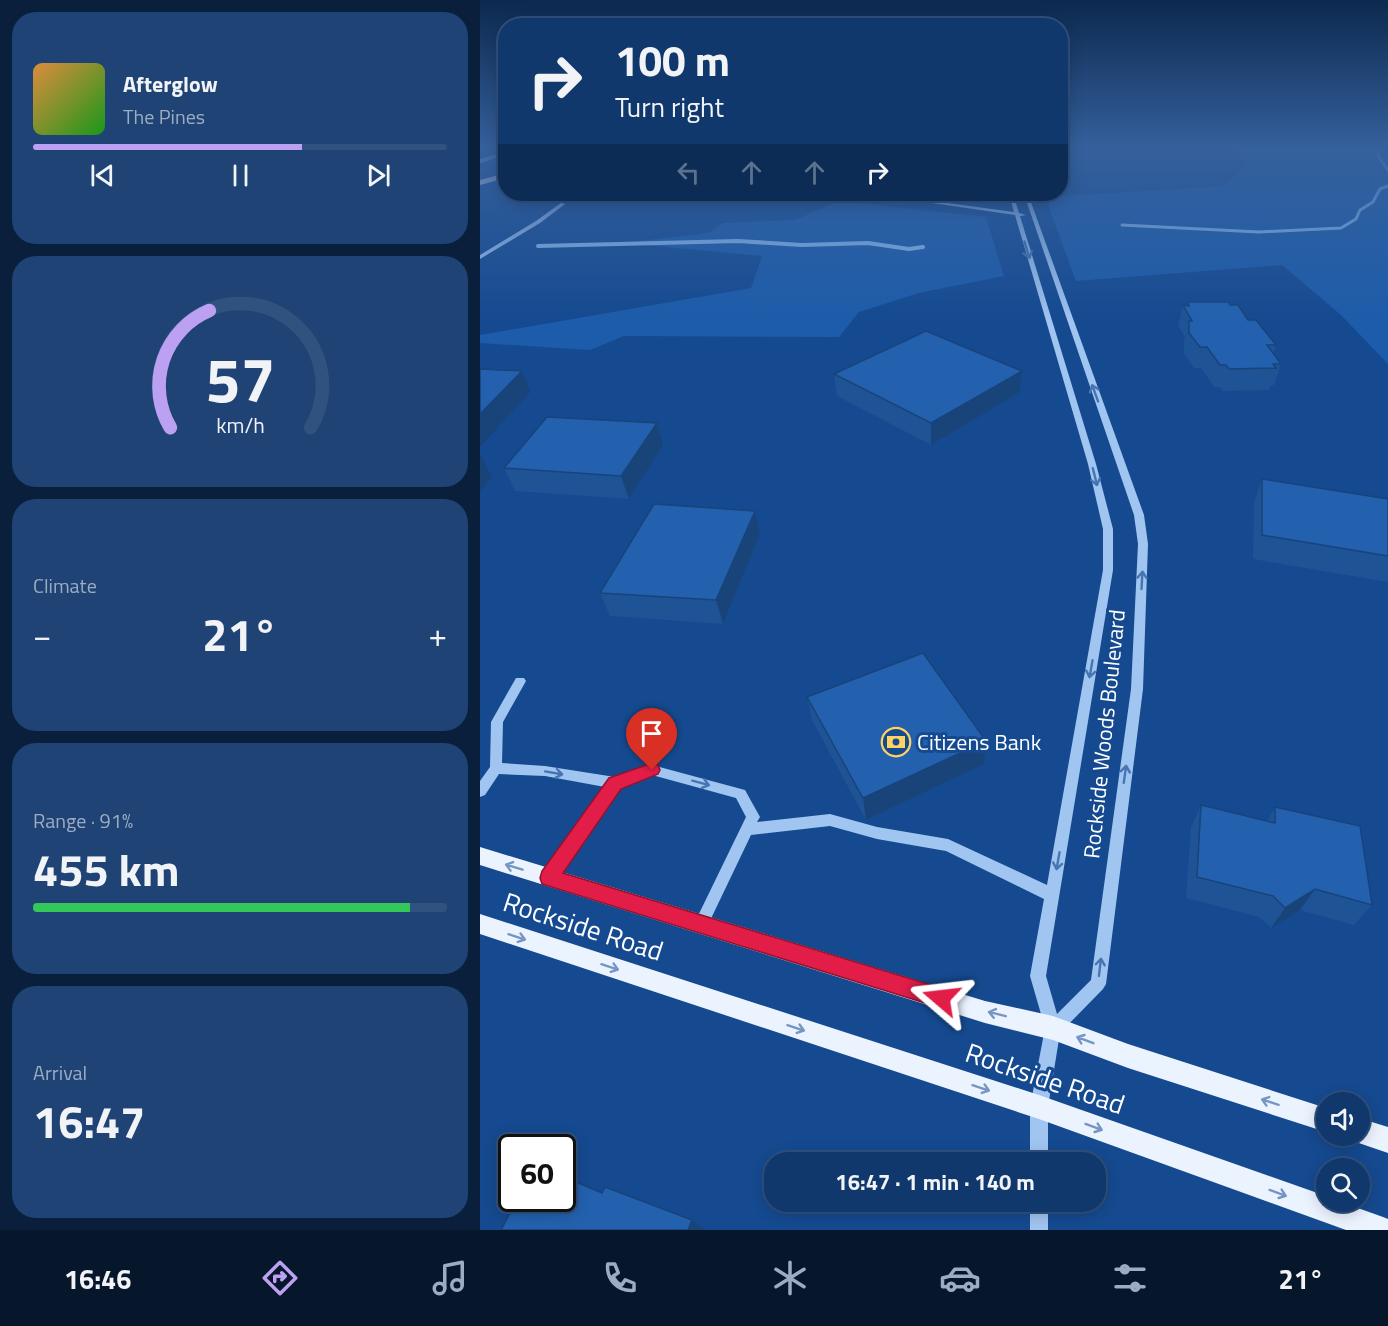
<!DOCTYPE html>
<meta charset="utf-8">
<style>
:root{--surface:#10386c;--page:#1e4374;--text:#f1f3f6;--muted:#9cacc2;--line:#30527f;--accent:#bca0f2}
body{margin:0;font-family:"Titillium Web",sans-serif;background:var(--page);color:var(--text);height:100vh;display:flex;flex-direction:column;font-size:22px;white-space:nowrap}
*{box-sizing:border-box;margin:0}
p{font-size:20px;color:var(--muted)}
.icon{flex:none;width:33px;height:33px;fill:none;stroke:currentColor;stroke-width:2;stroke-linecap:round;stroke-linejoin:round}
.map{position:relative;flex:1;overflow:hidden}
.sheet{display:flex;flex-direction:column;gap:12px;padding:12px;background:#091f3b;width:480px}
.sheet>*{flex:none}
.top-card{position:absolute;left:18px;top:18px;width:570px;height:183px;border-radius:24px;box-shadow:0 3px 15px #0003,0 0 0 2px var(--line);background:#10386c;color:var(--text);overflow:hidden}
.tools{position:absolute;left:836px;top:1092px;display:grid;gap:12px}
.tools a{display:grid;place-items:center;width:54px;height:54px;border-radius:50%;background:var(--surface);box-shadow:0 3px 15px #0003,0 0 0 2px var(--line);font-size:30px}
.speed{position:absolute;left:18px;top:1134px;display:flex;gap:12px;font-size:30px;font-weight:700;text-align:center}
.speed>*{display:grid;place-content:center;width:78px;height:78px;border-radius:50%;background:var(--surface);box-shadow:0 3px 15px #0003,0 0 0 2px var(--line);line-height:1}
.speed .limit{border:3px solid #111;border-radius:9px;background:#fff;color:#111}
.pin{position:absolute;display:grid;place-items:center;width:51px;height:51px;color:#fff;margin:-62px -26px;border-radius:50% 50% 50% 0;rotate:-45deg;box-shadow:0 0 6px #0007}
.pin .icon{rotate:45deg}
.me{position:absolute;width:66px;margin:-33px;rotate:287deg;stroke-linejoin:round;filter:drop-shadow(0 0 4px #0008)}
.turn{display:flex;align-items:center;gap:21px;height:126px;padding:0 18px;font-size:27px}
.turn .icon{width:78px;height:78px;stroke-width:2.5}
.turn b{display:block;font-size:42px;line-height:51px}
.lanes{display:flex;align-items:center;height:57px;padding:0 18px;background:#0003;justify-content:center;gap:30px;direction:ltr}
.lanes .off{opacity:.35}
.big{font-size:45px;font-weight:700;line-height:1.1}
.sheet .tile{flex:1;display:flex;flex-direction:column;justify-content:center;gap:9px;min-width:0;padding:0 21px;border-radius:24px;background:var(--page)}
.sheet .dial{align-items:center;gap:0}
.dial svg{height:156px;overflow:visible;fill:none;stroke:var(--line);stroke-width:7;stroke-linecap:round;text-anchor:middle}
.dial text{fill:var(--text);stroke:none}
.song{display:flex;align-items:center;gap:18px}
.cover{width:72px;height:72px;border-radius:9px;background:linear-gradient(135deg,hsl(30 70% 55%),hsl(120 70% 35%))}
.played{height:6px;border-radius:3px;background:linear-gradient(90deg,var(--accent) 65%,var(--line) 65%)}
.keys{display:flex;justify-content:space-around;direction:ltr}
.heat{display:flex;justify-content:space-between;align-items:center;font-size:33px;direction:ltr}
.charge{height:9px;border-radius:4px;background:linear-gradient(90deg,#34c759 91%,var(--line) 0)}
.trip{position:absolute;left:284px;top:1152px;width:342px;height:60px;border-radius:24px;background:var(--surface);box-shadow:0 3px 15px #0003,0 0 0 2px var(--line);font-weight:700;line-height:60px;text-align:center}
.tabs{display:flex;height:96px;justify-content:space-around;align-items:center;background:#06162b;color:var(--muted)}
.tabs .icon{width:42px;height:42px}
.tabs .selected{color:var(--accent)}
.tabs b{font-size:27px;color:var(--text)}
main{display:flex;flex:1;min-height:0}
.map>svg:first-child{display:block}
</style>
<main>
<section class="sheet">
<div class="tile">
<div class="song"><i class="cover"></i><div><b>Afterglow</b><p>The Pines</p></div></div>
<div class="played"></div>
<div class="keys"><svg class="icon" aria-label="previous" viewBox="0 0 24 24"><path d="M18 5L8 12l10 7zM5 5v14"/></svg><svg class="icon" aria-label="pause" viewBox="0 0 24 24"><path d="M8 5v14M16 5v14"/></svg><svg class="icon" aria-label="next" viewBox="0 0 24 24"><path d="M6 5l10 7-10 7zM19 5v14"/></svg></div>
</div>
<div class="tile dial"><svg viewBox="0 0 100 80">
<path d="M14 69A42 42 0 1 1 86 69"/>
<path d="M14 69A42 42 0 0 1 34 9" stroke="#bca0f2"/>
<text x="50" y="56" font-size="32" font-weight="700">57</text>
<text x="50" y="72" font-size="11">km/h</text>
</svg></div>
<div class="tile"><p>Climate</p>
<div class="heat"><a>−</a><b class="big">21°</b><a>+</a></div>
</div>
<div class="tile"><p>Range · 91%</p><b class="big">455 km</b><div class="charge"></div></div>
<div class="tile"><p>Arrival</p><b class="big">16:47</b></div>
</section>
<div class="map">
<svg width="908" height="1230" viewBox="0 0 908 1230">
<rect width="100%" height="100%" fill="#154a90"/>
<g fill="#1d5caa">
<path d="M754,149h154v215l-47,-49 -59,-50 -206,16 -31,-84 180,-11 21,-22z"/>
<path d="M358,201l148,16 18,59 -85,17 -60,19 -20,25 -215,-1 -34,14 -110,-7v-8l271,-47 11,-32 -140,-13 86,-10 16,-10 71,-3z"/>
</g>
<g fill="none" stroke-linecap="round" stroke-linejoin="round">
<g stroke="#93c0f4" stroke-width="3">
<path d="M898,149v7l10,14"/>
<path d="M642,225l137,7 82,-4 15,-9 4,-9 13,-8 7,-13 8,-3"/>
</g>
<path stroke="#93c0f4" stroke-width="4" d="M58,246l200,-5 64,4 66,-2 41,6 14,-2"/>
<g fill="#a1c5f1" fill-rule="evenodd">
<path d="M335,194h16l94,6 89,12 -5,-18h4l6,19 7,2 -6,1 76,248 17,65v41l-67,406 11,38 34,-34 40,-291 7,-145 -4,-29 -110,-321h4l116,321 4,29 -5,145 -37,295 -3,5 -43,44 -12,74v55h-18v-55l15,-79 -15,-52 14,-77 -98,-48 -69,-12 -47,-13 -79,9 -45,94 -5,2 -5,-2 -2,-5 52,-107 -10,-19 -84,-23 -32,12 -66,95 -5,2 -5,-2 -2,-5 2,-5 61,-85 -60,-11 -46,-2 -14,21 -5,2v-16l10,-14 1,-45 25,-44h8l2,3 -23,41 -1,41 43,3 70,11 37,-12 93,25 15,27 -3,5 73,-8 47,13 71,12 99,46 56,-315v-41l-15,-65 -73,-249 -90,-13z"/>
<path d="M81,203l4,1 -25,19 -60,36v-4l56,-34z"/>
<rect x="550" y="1202" width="18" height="28"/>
</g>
<g fill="#ebf3ff" fill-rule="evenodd">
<path d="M0,847l505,154 68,15 75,28 198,64v24l-198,-64 -75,-28 -68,-17 -505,-158z"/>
<path d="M0,914l559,181 287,101v6h15l42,15 5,2v11h-42l-307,-111 -559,-185z"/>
<path d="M879,1118l29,9v26l-38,-13 -2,-4h11z"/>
</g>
<g fill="#fff" fill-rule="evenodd">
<path d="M26,151v4l-26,8v-4z"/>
<path d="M26,173v5l-26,7v-5z"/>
</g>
</g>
<g fill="#1e5396">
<path d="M708,302l42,3 46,40 -3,9 8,10 -7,21h-3l-2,5 -46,1 -3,-4h-6l-13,-19h-7l-10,-14v-13l1,-4 -7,-11 5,-21 4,1z"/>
<path d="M542,371l-2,21 -89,53 -94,-49 -3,-22z"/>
<path d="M177,423l6,22 -34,54 -114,-8 -11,-23z"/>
<path d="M782,479l126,20v83l-135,-23 1,-57z"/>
<path d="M280,534l-37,90 -113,-8 -10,-23z"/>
<path d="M327,697l179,44 -2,23 -118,56 -54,-100z"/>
<path d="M721,805l66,16 8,-14 97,98 -18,20 -54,-15 -29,18 -12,-11 -73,-19 5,-71z"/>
</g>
<g fill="#18447a">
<path d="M42,371l8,21 -50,55v-33z"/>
<path d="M542,371l-2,21 -89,53v-22z"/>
<path d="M177,423l6,22 -34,54 -8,-23z"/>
<path d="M1,455l11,22 -12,14v-34z"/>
<path d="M275,511l5,23 -37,90 -7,-24z"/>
<path d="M506,741l-2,23 -118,56 -3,-22z"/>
<path d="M835,889l-15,21 -29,18 14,-20z"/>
<path d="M212,1220l13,9v1h-17z"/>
</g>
<g fill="#2361af" stroke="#18447a" stroke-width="1.5">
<path d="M708,302h40l2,3h8l10,15h8l20,25h-9l14,19h-8l3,4 -47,1 -3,-4h-6l-13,-18h-7l-11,-14v-12h3l-9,-16 6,1z"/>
<path d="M446,331l96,40 -91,52 -97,-49z"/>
<path d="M0,369l42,2 -42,43z"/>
<path d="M67,417l110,6 -36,53 -117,-8z"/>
<path d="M782,479l126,20v57l-126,-21z"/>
<path d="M174,504l101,7 -39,89 -116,-7z"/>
<path d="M443,653l63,88 -123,57 -56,-101z"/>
<path d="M721,805l74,18v-16l85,19 12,79 -57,-16 -30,19 -12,-12 -76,-19z"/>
<path d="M82,1176l40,17 3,-6 87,33 -4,10h-187l17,-32h44z"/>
</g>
<defs><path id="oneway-shaft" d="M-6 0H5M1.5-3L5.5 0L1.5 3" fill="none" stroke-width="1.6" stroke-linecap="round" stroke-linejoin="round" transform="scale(1.5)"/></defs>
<g stroke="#4675b2">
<use href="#oneway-shaft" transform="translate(547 250) rotate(73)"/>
<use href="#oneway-shaft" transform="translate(615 393) rotate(-110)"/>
<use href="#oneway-shaft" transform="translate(615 477) rotate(76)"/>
<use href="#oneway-shaft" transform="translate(662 580) rotate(-87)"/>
<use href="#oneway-shaft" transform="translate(611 669) rotate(100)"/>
<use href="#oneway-shaft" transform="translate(74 773) rotate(10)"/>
<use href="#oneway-shaft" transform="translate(645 774) rotate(-82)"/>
<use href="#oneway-shaft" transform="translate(221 783) rotate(15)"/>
<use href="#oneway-shaft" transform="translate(578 861) rotate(100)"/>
<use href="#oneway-shaft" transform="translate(620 967) rotate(-83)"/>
</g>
<g stroke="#7596c2">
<use href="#oneway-shaft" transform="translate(34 867) rotate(-163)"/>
<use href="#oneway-shaft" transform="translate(37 937) rotate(18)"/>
<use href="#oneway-shaft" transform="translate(130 967) rotate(18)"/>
<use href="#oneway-shaft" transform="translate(517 1014) rotate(-166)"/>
<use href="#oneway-shaft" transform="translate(316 1028) rotate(18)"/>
<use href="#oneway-shaft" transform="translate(605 1040) rotate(-159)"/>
<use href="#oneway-shaft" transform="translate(501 1088) rotate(18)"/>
<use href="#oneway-shaft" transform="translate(790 1102) rotate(-162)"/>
<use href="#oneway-shaft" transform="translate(614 1127) rotate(20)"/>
<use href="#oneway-shaft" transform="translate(798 1193) rotate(20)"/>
</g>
<linearGradient id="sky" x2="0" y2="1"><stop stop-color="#0c294f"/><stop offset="0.46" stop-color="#35609c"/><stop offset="1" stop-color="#35609c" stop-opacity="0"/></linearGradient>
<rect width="908" height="321" fill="url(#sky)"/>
<path fill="#e11d48" stroke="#92132f" stroke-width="1.5" d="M172,763l6,2 2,5 -2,4 -37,15 -58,84 378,115 7,3 3,7 -3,7 -7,3 -399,-124 -2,-6 2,-7 67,-93z"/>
<defs>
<g id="bank-ring" transform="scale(1.5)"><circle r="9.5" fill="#154a90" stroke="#ffd261" stroke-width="1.5"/><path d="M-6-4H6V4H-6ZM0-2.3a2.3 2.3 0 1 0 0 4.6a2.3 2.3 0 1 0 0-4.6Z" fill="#ffd261"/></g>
</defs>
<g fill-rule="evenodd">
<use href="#bank-ring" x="416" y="742"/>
</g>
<g text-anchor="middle" stroke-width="6" stroke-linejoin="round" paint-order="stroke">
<g font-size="22" fill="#fff" stroke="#154a90">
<text transform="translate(624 734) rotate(-84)" y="8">Rockside Woods Boulevard</text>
</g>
<g font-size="22" fill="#fff" stroke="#154a90" text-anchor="start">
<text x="437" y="750">Citizens Bank</text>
</g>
<g font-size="27" fill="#fff" stroke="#154a90">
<text transform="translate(103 927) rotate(18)" y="9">Rockside Road</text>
<text transform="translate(565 1079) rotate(19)" y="9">Rockside Road</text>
</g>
</g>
</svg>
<div class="tools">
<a><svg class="icon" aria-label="sound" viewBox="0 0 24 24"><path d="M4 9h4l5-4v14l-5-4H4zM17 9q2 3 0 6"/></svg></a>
<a><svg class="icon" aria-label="search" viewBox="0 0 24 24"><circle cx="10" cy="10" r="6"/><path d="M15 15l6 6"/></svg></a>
</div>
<div class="speed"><div class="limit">60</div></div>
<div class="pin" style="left:172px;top:770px;background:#d93025"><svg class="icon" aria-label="arrive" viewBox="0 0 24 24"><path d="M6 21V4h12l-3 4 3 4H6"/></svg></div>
<svg class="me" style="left:461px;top:998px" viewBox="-20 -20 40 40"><path d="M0-17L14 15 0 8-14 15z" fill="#e11d48" stroke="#fff" stroke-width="4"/></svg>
<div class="trip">16:47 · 1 min · 140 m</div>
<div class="top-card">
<div class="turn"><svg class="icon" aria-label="right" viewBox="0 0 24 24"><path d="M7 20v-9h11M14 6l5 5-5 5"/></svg><div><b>100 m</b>Turn right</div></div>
<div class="lanes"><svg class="icon off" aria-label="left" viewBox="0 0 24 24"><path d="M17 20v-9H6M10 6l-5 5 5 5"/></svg><svg class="icon off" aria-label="ahead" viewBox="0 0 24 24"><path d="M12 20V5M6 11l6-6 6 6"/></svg><svg class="icon off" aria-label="ahead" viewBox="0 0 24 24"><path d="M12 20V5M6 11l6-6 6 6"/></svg><svg class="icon" aria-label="right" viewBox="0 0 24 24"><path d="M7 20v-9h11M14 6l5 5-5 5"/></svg></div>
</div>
</div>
</main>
<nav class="tabs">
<b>16:46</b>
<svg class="icon selected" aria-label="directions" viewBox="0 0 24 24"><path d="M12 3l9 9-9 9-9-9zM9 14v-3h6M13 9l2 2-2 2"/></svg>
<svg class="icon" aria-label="music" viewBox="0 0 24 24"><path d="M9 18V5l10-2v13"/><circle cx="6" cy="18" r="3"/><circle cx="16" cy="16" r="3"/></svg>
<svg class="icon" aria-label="phone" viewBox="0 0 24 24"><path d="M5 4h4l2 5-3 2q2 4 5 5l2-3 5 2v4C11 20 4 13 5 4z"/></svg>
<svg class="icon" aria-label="climate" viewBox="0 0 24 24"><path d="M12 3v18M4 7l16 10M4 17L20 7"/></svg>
<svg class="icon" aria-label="car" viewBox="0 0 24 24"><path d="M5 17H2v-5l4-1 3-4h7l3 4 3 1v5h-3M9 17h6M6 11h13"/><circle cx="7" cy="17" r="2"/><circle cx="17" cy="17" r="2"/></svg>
<svg class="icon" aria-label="filters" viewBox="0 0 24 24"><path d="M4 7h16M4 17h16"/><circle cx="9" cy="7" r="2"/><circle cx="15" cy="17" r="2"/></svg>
<b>21°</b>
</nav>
